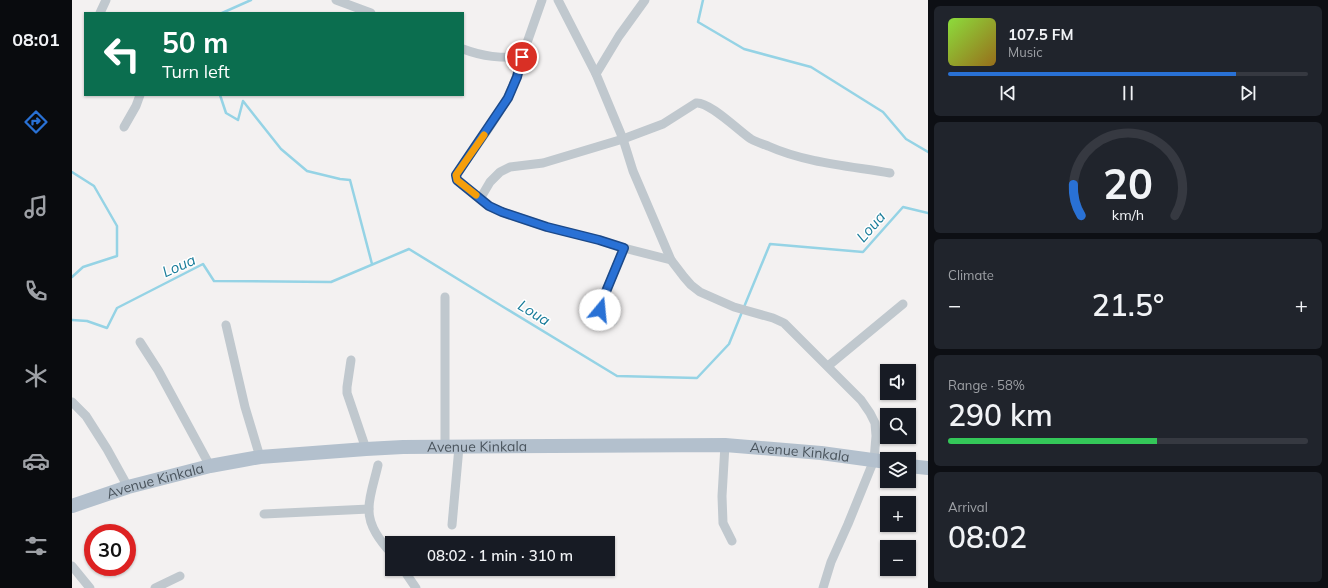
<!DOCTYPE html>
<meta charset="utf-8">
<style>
:root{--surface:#171b24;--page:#20242c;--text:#f1f3f6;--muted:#9ea1a6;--line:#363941;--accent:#2971d5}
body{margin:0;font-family:Mulish,sans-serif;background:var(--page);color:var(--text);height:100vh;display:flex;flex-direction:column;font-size:15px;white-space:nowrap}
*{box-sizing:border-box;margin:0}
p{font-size:13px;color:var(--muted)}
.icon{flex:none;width:22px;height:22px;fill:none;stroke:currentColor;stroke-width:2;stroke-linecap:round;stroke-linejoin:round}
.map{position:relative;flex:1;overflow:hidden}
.details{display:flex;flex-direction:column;gap:6px;padding:6px;background:#0d0f14;width:400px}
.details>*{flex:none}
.top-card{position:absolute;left:12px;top:12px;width:380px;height:84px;border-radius:0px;box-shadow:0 1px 3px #0004;background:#0b6e4f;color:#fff;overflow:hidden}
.fabs{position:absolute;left:808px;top:364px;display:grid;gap:8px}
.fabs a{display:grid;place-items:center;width:36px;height:36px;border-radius:0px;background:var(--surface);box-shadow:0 1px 3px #0004;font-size:20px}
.speed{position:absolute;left:12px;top:524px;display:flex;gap:8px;font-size:20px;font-weight:700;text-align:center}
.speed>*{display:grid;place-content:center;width:52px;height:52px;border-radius:50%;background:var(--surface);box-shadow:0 1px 3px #0004;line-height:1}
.speed .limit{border:6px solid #d22;background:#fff;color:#111}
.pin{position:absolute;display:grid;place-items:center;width:34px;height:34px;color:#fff;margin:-17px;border:2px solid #fff;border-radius:50%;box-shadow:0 1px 4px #0007}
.me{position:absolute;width:44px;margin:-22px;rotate:17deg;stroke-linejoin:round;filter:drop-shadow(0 0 3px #0008)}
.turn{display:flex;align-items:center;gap:14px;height:84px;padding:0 12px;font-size:18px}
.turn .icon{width:52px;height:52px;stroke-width:2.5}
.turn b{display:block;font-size:28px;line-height:34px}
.big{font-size:30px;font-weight:600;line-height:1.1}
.details .card{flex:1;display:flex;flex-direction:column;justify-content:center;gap:6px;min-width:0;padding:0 14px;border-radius:6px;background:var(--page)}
.details .dial{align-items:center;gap:0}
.dial svg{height:104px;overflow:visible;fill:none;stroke:var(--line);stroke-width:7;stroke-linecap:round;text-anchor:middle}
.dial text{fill:var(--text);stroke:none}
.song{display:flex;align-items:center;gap:12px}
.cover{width:48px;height:48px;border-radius:6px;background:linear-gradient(135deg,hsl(90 70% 55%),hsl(40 70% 35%))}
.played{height:4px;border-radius:2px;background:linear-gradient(90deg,var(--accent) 80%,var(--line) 80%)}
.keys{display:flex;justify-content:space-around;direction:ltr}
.heat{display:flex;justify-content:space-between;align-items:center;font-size:22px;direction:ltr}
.charge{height:6px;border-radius:3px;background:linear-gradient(90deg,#34c759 58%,var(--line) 0)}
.trip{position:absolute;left:313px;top:536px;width:230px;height:40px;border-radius:0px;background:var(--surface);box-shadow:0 1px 3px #0004;font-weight:600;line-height:40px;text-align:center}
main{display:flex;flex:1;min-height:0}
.dock{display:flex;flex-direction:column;width:72px;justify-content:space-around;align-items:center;background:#090b0e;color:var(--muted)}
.dock .icon{width:28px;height:28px}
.dock .current{color:var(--accent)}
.dock b{font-size:18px;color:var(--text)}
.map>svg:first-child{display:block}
</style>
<main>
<nav class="dock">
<b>08:01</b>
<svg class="icon current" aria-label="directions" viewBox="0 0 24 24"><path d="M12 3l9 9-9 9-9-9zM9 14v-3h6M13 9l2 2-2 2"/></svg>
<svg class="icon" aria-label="music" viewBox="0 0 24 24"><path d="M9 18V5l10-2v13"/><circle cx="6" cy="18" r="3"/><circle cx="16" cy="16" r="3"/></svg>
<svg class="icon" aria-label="phone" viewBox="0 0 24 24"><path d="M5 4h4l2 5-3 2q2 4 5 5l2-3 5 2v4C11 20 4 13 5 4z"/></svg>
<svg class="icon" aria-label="climate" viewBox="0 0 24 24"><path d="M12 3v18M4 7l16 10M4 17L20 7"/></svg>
<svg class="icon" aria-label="car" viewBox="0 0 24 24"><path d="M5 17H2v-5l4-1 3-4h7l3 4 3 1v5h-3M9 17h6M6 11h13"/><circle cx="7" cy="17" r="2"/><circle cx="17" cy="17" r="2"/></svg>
<svg class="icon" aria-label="filters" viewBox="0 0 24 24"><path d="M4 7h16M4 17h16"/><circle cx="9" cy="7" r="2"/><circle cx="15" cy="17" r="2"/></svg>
</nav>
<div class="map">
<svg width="856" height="588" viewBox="0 0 856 588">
<rect width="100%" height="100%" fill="#f3f1f1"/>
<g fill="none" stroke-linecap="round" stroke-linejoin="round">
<g stroke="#95d3e5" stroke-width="2.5">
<path d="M631,0l-5,22 46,27 67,18 72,45 23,27 22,13"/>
<path d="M150,13l29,-13"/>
<path d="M148,95l6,18 12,7 5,-19 38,48 26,22 33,8 10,1 22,84"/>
<path d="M0,172l22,14 23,40v30l-34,11 -11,10"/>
<path d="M672,307l26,-63 93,8 40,-45 25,6"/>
<path d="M0,320l15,1 20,7 10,-20 86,-44 11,17 117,1 78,-33 96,59 112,68 80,2 32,-34 13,-32"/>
</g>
<g stroke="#c0c8ce" stroke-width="9">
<path d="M264,0l35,13"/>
<path d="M486,0l38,74 27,65 10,32 38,89 13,17 7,8 9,7 34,15 39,11 11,5 77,77 9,13 5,10 1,13 -2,24 -26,64 -17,38 -8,26"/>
<path d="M28,13l6,-13"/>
<path d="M391,49c21,8 37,9 59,8l20,-57"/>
<path d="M450,57c-9,45 -41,81 -66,118l1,5 32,26 13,6 45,15 52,13 25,8 47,12"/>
<path d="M524,74l23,-38 26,-36"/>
<path d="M52,127l12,-21 4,-11"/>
<path d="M408,199l10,-17 10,-10 10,-5 33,-4 80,-24 40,-15 33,-21c13,-2 43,28 55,36 5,3 12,5 17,7 38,17 82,20 122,27"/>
<path d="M373,297v150"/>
<path d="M541,321l-13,-11 -1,-2 25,-60"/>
<path d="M154,325l19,82 15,50"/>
<path d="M68,342l18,28 52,96"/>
<path d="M279,360l-4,27v6l19,56"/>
<path d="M756,366l75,-62"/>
<path d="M0,402l14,14 21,33 21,38"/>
<path d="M653,445l-3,51 1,27 9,18"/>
<path d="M306,465c-3,14 -9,30 -9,43 -1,18 12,34 23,46"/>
<path d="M192,514l105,-5"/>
<path d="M380,525l7,-78"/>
<path d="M0,566l18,22"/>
<path d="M331,569l13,19"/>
<path d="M83,588l25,-12"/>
</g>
<g stroke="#b3c0cd" stroke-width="14">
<path d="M837,466l19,2"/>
<path id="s1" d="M0,506l56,-19 82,-21 33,-6 17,-3 106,-8 37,-2 322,-2 96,8 66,9"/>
</g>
</g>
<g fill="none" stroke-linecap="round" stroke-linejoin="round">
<g stroke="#1b498a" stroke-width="10">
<path id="route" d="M450,57l-5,20 -9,21 -52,77 1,5 32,26 13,6 45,15 52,13 25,8 -24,58v4"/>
</g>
<use href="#route" stroke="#2971d5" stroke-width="7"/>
<path stroke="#f59e0b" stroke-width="7" d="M404,195l-19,-15 -1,-5 28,-40"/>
</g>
<g text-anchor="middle" stroke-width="3" stroke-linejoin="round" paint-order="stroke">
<g font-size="14" fill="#4a545d" stroke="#fff">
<text dy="5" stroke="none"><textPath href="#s1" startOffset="412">Avenue Kinkala</textPath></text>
<text dy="5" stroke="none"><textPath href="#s1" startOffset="735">Avenue Kinkala</textPath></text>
<text dy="5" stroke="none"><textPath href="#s1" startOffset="87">Avenue Kinkala</textPath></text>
</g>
<g font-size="15" font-style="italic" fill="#197c9a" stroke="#fff">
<text transform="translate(799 227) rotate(-49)" y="5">Loua</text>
<text transform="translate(107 266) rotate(-24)" y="5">Loua</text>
<text transform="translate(462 313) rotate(32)" y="5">Loua</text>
</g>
</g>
</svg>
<div class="fabs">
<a><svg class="icon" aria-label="sound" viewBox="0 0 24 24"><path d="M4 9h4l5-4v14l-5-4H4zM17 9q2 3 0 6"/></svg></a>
<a><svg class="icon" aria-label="search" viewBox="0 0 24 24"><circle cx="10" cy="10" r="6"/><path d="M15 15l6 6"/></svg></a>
<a><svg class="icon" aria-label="layers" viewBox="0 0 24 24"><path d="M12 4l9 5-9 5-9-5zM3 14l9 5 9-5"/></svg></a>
<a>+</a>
<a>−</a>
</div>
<div class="speed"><div class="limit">30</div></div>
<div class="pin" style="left:450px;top:57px;background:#d93025"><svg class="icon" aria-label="arrive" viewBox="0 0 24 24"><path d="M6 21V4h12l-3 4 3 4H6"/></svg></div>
<svg class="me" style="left:528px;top:310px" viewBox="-20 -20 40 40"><circle r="19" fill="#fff"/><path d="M0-13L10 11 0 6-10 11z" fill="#2971d5"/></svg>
<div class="trip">08:02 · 1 min · 310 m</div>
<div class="top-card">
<div class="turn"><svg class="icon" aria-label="left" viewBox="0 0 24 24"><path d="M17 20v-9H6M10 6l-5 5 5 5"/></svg><div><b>50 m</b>Turn left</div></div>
</div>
</div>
<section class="details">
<div class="card">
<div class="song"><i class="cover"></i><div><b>107.5 FM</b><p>Music</p></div></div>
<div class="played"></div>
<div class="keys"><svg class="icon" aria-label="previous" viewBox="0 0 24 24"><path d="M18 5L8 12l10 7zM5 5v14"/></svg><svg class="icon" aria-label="pause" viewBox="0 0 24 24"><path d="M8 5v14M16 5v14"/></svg><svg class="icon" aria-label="next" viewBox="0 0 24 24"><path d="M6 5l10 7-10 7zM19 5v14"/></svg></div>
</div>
<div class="card dial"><svg viewBox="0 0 100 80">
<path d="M14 69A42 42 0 1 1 86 69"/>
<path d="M14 69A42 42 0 0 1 8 45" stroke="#2971d5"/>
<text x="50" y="56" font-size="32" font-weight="700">20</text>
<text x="50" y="72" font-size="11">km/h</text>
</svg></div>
<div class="card"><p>Climate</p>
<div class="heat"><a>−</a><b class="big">21.5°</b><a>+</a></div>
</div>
<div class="card"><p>Range · 58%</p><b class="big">290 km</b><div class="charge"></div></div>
<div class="card"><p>Arrival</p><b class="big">08:02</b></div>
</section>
</main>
